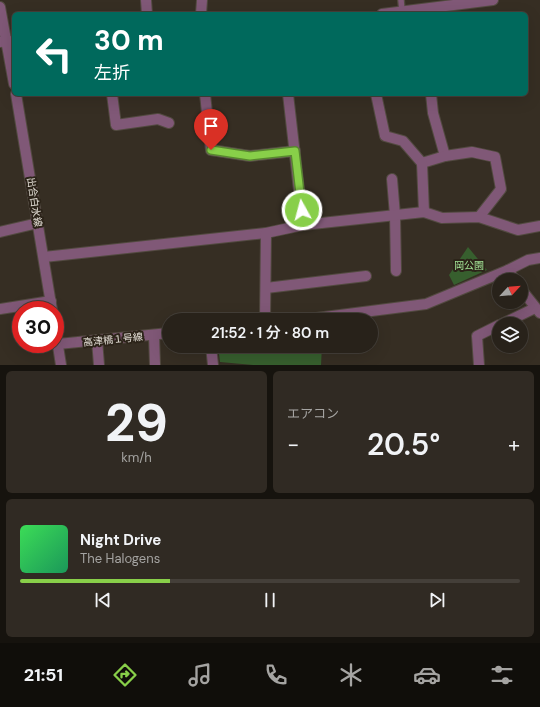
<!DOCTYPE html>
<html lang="ja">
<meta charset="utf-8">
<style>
:root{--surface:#28221a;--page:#302a23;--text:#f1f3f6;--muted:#a5a4a2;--line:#443f39;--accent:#88cf49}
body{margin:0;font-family:"DM Sans","Noto Sans JP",sans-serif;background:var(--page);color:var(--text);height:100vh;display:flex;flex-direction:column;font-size:15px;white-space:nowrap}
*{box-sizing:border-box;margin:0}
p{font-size:13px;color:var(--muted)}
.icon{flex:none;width:22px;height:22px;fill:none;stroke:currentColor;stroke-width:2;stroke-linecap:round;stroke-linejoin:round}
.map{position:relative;height:365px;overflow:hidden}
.drawer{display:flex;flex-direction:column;gap:6px;padding:6px;background:#16130e;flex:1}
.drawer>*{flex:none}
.banner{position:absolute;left:12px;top:12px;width:516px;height:84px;border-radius:6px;box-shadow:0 4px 16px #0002,0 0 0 1px var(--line);background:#00695c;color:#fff;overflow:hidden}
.needle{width:26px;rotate:64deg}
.buttons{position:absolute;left:492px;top:273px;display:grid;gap:8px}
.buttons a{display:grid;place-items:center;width:36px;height:36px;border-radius:50%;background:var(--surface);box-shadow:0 4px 16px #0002,0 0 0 1px var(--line);font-size:20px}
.speed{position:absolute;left:12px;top:301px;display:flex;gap:8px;font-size:20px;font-weight:700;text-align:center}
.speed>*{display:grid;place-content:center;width:52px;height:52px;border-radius:50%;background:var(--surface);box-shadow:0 4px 16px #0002,0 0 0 1px var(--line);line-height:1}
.speed .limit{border:6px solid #d22;background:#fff;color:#111}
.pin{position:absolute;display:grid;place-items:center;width:34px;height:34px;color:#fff;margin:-41px -17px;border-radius:50% 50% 50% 0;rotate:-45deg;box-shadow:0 0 4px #0007}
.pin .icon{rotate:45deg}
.me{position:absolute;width:44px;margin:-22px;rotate:353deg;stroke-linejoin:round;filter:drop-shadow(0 0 3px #0008)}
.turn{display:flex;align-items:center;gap:14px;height:84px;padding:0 16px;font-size:18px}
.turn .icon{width:52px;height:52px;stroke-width:2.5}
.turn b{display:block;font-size:28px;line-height:34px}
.big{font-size:30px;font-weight:600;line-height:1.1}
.drawer .widget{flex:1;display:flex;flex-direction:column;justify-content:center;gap:6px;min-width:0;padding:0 14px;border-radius:6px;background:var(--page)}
.drawer .dial{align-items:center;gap:0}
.dial b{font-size:52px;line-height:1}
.song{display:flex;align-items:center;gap:12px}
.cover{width:48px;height:48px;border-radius:6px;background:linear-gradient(135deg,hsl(130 70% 55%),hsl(150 70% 35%))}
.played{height:4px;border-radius:2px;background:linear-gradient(90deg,var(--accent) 30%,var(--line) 30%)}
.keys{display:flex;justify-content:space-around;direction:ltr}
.heat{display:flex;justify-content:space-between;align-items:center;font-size:22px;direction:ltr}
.drawer .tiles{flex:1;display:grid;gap:6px;grid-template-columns:1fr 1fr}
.widget:last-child{grid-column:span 2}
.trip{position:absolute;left:162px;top:313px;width:216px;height:40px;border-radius:20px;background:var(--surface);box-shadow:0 4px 16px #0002,0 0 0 1px var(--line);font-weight:600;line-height:40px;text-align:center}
.tab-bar{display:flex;height:64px;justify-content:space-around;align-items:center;background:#100e0a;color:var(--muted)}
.tab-bar .icon{width:28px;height:28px}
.tab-bar .active{color:var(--accent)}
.tab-bar b{font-size:18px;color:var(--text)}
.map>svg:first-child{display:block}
</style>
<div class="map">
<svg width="540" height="365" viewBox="0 0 540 365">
<rect width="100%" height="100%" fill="#362e23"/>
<g fill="#375f2e">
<path d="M468,247l19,23 -33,15 -5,-10z"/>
<path d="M218,346h104l-1,19h-68l-33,-3z"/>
</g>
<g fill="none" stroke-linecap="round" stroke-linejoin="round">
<g stroke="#524a40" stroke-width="8">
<path id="service" d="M401,0l1,11"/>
</g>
<g stroke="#524a40" stroke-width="12">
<g id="minor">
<path d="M146,0l1,14"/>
<path d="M201,14l1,-14"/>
<path d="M382,14l111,-14"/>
<path d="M0,42l14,-1"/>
<path d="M112,94l4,31 42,-6 11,4"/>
<path d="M205,94l6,56 39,6 45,-5"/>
<path d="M288,94l15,131"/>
<path d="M376,94l9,42 18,5 19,22"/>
<path d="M431,94l2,19 12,43"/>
<path d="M422,163l23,-7 27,-4 23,5 6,32 -22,28"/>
<path d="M422,163l2,49"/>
<path d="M392,179l3,36 1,56"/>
<path d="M0,232l38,-9"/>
<path d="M44,257l222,-24 37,-8 121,-13 18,6 37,-1 39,13 22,-4"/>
<path d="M508,270l20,-10 12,-2"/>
<path d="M266,288l100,-12"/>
<path d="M521,289l19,24"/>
<path d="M0,309l51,-8"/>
<path d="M265,320l1,-87"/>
<path d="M301,320l125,-16 82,-34 7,10"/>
<path d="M502,324l33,-16"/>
<path d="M154,335l1,30"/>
<path d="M97,340l2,25"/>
<path d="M58,344l111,-11"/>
<path d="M211,346l2,19"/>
<path d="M479,365l-2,-29 22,-11"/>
</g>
</g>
<g stroke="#524a40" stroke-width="12">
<g id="tertiary">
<path d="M0,7l14,77"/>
<path d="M16,94l36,216"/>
<path d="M55,327l6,38"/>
</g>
</g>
<use href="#service" stroke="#805877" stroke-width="5.5"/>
<use href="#minor" stroke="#805877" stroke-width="10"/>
<use href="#tertiary" stroke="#805877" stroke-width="10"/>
</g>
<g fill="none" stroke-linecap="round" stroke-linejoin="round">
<g stroke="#58872f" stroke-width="10">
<path id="route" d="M211,150l39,6 45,-5 7,59"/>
</g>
<use href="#route" stroke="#88cf49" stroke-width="7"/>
</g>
<g text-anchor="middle" stroke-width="4" stroke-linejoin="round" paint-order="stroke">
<g font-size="10" fill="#e5e0d8" stroke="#2c2419">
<text transform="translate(35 202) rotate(81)" y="4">出合白水線</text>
<text transform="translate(113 339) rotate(-6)" y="4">高津橋１号線</text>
</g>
<g font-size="10" fill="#a3e396" stroke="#2c2419">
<text x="469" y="269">岡公園</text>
</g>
</g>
</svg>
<div class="buttons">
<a><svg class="needle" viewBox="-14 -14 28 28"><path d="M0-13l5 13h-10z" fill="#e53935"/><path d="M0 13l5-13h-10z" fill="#a5a4a2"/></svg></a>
<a><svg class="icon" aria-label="layers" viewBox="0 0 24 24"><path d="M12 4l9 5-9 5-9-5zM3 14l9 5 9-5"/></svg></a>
</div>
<div class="speed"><div class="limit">30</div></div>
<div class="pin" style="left:211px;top:150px;background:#d93025"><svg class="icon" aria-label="arrive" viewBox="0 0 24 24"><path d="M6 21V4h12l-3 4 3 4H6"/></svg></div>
<svg class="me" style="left:302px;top:210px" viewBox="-20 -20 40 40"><circle r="17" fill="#88cf49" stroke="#fff" stroke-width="3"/><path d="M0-11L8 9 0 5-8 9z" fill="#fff"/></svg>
<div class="trip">21:52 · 1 分 · 80 m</div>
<div class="banner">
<div class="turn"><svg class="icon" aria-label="left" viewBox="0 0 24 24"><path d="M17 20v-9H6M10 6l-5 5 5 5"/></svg><div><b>30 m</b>左折</div></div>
</div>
</div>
<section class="drawer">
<div class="tiles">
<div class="widget dial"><b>29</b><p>km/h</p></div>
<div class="widget"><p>エアコン</p>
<div class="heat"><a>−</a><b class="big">20.5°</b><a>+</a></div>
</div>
<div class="widget">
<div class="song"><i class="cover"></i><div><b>Night Drive</b><p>The Halogens</p></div></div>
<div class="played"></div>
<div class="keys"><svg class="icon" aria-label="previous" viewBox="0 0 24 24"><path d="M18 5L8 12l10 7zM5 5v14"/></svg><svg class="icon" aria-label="pause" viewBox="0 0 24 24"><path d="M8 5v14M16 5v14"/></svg><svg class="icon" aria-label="next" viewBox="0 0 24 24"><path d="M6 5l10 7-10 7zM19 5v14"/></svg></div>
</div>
</div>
</section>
<nav class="tab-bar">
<b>21:51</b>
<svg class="icon active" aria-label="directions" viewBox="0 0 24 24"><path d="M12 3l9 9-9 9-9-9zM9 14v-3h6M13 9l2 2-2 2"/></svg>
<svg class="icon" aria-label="music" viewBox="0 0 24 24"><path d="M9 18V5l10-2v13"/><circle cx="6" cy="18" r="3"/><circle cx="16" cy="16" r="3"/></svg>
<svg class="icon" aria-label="phone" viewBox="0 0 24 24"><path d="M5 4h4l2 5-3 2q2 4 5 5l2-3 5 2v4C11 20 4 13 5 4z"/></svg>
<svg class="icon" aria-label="climate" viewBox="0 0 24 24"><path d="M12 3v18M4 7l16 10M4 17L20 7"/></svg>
<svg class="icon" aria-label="car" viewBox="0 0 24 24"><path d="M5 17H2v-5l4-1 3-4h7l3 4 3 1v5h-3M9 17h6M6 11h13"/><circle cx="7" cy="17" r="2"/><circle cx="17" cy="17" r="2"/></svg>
<svg class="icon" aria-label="filters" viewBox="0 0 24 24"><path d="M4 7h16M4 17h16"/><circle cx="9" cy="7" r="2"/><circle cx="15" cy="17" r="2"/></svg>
</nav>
